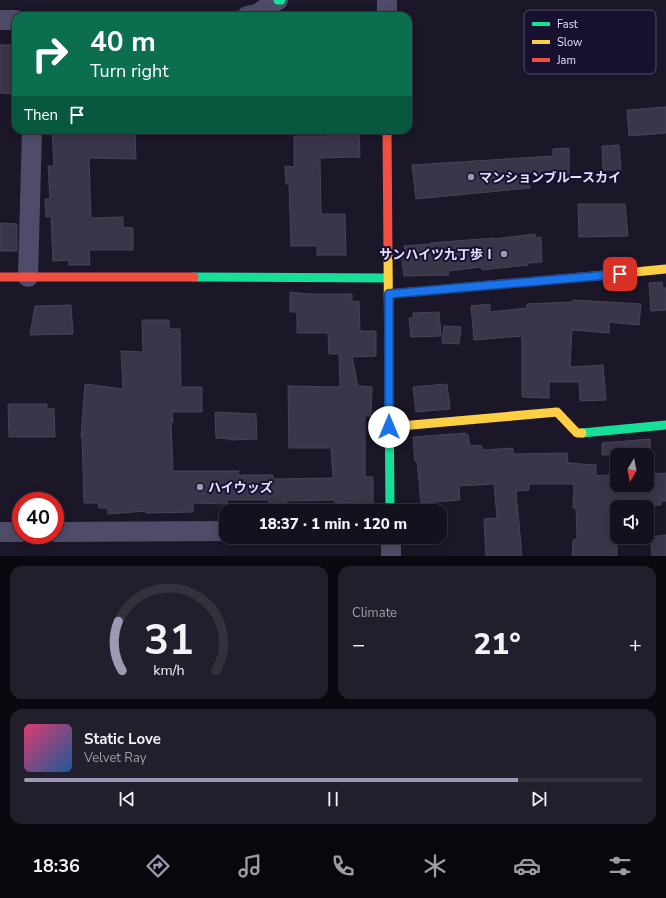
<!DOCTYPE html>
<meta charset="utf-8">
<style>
:root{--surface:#14111e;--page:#211f2b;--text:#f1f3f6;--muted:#9d9da4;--line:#33313c;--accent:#9e98b4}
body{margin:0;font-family:"Nunito Sans","Noto Sans JP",sans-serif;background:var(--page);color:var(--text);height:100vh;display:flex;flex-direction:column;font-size:15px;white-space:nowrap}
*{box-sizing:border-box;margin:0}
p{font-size:13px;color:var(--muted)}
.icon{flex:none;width:22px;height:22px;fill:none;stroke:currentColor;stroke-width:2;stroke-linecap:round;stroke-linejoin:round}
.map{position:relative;height:556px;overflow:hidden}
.drawer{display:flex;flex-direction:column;gap:10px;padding:10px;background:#0b0910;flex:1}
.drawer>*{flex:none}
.hud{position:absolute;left:12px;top:12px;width:400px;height:122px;border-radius:12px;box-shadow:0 2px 10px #0003,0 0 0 1px var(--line);background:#0b6e4f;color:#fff;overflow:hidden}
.needle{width:26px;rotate:190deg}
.fabs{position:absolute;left:610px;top:448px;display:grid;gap:8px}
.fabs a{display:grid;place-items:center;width:44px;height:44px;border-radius:8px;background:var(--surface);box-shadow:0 2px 10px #0003,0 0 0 1px var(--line);font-size:20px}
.speed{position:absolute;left:12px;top:492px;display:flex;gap:8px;font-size:20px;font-weight:700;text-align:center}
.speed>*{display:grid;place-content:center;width:52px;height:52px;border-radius:50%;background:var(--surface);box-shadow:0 2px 10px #0003,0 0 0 1px var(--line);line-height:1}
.speed .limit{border:6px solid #d22;background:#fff;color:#111}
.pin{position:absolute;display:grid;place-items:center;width:34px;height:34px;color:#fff;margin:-17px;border-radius:8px;box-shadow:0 2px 6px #0006}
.me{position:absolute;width:44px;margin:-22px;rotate:0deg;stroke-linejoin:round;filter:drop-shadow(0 0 3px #0008)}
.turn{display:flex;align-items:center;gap:14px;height:84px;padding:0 12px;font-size:18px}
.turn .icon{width:52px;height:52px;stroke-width:2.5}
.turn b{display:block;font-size:28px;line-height:34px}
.then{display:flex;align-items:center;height:38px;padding:0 12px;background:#0003;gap:8px;font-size:15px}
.big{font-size:30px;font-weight:800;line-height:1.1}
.drawer .card{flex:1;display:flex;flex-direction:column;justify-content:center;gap:6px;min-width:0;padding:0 14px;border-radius:12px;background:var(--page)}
.drawer .dial{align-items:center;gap:0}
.dial svg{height:104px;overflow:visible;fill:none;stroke:var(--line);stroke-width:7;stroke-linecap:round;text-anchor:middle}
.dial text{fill:var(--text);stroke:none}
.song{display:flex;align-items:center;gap:12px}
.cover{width:48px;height:48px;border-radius:6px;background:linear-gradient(135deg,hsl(340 70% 55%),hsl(210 70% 35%))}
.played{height:4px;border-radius:2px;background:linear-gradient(90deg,var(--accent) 80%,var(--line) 80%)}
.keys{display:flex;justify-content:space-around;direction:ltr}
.heat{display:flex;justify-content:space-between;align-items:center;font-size:22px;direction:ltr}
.drawer .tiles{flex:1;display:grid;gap:10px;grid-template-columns:1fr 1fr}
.card:last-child{grid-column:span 2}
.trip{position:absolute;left:219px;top:504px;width:228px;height:40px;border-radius:12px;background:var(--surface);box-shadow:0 2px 10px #0003,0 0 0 1px var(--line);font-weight:800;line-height:40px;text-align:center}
.tab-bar{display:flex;height:64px;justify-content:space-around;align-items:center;background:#08070c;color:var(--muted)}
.tab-bar .icon{width:28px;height:28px}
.tab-bar .active{color:var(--accent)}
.tab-bar b{font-size:18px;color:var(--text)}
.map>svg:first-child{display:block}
</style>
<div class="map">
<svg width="666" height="556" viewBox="0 0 666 556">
<rect width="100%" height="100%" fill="#1b1728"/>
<g fill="#3a3649" stroke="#48425b">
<path d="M0,45h16v49l-16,-1z"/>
<path d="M666,107v26l-37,3 -2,-26z"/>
<path d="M52,130h83l1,29 -47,-1 2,60 32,-1v10l10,1v22h-44l1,15h-21v-5l-16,1 -2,-45 -5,1 -1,-18h5l-2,-33h6z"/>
<path d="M327,130h32l1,27 -40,1 1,56h24l1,41h-29v-9h-26l-2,-62h-3l-1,-18 9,1v-31h33z"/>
<path d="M619,145l2,25h-18l-1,-24z"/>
<path d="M569,148v26l-41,-1 2,15 -114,11 -4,-34 141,-9v-7z"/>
<path d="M578,204h47l3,32 -49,1z"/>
<path d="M0,223l17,1v27h-17z"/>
<path d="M535,234l1,4 5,-1 1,25 -14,1v2l-46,5 -1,-3 -33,4 1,4 -45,1 -3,-24h5l-2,-6 27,-2 -1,-1 64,-5v1z"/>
<path d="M662,282l1,6h3v22l-15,1 -2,-28z"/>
<path d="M290,292l19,2h43v8l7,-1 1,30h16v25l-24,1 6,29 14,1 -1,29h-6v61h8v34h-18v-8l-21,-1v-2l-48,1v10h-17v-11h-42v4l-34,-1v9l-47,1v-2l-38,3v-6h-9l-1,-5h-14l-2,-66h-1l4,-53 38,5 -2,-38 22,1 -1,-32h27v9h11l1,58h21v25h-30l1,10h-2l2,49h66l-1,4h35v4l60,-1 -2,-30h-42l-1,-62 52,1 -1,-33h-10l-1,-21h-31v-21h-7z"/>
<path d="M573,300l68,4 -2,21 -30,-3v11l-37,-3 -2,37 33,-2 3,35 -26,1 -1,-19h-30v16l-27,-1v-61l-48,4 -3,-34 19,-2v8l37,-4v-4l46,-2z"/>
<path d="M71,305l2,29 -43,1 5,-29z"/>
<path d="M439,312l2,24 -30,1 -2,-19h4v-5z"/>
<path d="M444,326l17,1 -2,17 -17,-1z"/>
<path d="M447,384l3,25 -34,3 -3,-25z"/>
<path d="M8,404h39v5l7,-1 1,29h-46z"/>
<path d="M215,412l41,2 1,25 -27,1v-1l-14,-1z"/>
<path d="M465,433l3,2 2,11 11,-1 2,5 30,-2v6l54,-1 1,10 28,2v11l21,-2v11h30v-10l19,-2v28h-5v4l-44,2v49h-45l1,-16 4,-1 -1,-31h-3l1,-24h-45v6l-13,1 6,65h-36l-2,-37 13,-1 -3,-34 -35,2 1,14 -39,3 -4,-42h-2l-2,-24z"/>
<path d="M650,439l1,16h-49v-12z"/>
<path d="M666,535v21h-14l-2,-19z"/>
</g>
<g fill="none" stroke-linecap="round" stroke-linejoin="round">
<g stroke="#4f4c69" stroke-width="20">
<path d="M387,0v16"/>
<path d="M247,16l10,-2 21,-14"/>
<path d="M0,20h16"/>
<path d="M28,277l4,-147"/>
<path d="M0,532h21"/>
<path d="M55,532l171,-1"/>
<path d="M391,537v19"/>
</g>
<g stroke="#16e098" stroke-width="9">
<path d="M278,0h3"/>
<path d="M194,277l194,1"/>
<path d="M389,388l1,123"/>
<path d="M582,433l84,-8"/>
</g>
<g stroke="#ffcf43" stroke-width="9">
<path d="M388,254l1,134"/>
<path d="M593,276l73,-7"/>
<path d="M389,427l168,-15 20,21h5"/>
</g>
<g stroke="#f24e42" stroke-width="9">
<path d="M387,130l1,124"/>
<path d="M0,277h194"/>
<path d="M389,294l204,-18"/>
</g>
</g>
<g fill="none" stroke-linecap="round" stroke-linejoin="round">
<g stroke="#114b97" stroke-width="10">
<path id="route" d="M389,427v-133l231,-20"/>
</g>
<use href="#route" stroke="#1a73e8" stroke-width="7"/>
</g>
<g fill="#9e98b4" stroke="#17102f" stroke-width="1.5">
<circle cx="471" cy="177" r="4"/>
<circle cx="504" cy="254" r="4"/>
<circle cx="200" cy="487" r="4"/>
</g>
<g text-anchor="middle" stroke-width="4" stroke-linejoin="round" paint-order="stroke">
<g font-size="13" font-weight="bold" fill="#e4deff" stroke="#17102f" text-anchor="start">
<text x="479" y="182">マンションブルースカイ</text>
<text x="496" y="259" text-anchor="end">サンハイツ九丁歩Ⅰ</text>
<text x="208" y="492">ハイウッズ</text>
</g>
</g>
<rect x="524" y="10" width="132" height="64" rx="6" fill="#17102f" stroke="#544e6d" stroke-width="1"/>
<rect x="532" y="22" width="18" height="4" fill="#16e098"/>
<rect x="532" y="40" width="18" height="4" fill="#ffcf43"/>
<rect x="532" y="58" width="18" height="4" fill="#f24e42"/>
<g font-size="11" fill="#e4deff">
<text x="557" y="28">Fast</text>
<text x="557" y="46">Slow</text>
<text x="557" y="64">Jam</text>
</g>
</svg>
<div class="fabs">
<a><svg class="needle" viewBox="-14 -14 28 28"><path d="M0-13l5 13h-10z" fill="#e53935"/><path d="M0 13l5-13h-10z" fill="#9d9da4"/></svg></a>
<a><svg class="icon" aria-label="sound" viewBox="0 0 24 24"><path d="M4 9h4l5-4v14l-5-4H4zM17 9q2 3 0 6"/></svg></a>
</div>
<div class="speed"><div class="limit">40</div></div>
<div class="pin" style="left:620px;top:274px;background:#d93025"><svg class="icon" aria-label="arrive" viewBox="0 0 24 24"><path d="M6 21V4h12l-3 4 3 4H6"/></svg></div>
<svg class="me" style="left:389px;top:427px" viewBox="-20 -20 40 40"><circle r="19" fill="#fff"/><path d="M0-13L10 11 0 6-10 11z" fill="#1a73e8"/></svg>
<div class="trip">18:37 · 1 min · 120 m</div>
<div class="hud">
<div class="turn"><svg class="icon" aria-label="right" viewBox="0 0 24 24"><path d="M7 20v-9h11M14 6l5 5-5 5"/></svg><div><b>40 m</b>Turn right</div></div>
<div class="then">Then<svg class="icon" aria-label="arrive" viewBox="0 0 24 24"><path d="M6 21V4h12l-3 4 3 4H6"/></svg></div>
</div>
</div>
<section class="drawer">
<div class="tiles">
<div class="card dial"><svg viewBox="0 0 100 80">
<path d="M14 69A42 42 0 1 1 86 69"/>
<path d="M14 69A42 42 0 0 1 11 31" stroke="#9e98b4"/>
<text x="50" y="56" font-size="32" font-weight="700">31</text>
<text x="50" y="72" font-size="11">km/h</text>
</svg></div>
<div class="card"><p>Climate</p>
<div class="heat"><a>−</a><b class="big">21°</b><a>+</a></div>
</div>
<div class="card">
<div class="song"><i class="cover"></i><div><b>Static Love</b><p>Velvet Ray</p></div></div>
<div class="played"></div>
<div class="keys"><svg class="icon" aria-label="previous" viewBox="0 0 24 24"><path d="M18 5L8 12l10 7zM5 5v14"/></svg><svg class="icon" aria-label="pause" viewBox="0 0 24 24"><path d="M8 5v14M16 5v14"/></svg><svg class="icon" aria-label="next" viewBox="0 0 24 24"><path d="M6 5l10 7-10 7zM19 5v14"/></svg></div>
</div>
</div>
</section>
<nav class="tab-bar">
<b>18:36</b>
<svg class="icon active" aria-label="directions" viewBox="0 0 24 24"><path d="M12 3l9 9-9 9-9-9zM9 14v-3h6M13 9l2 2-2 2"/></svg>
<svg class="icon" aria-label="music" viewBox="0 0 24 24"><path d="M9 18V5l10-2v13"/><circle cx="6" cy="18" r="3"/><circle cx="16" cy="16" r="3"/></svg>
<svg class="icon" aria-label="phone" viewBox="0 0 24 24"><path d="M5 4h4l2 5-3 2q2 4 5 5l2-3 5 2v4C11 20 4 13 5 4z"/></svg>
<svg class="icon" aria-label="climate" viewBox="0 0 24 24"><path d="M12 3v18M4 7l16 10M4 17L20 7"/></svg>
<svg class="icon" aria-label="car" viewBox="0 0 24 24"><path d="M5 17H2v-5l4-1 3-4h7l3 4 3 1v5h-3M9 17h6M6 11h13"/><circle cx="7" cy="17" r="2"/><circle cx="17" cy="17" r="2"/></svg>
<svg class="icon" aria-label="filters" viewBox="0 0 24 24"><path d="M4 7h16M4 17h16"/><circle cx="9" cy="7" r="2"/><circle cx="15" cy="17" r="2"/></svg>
</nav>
